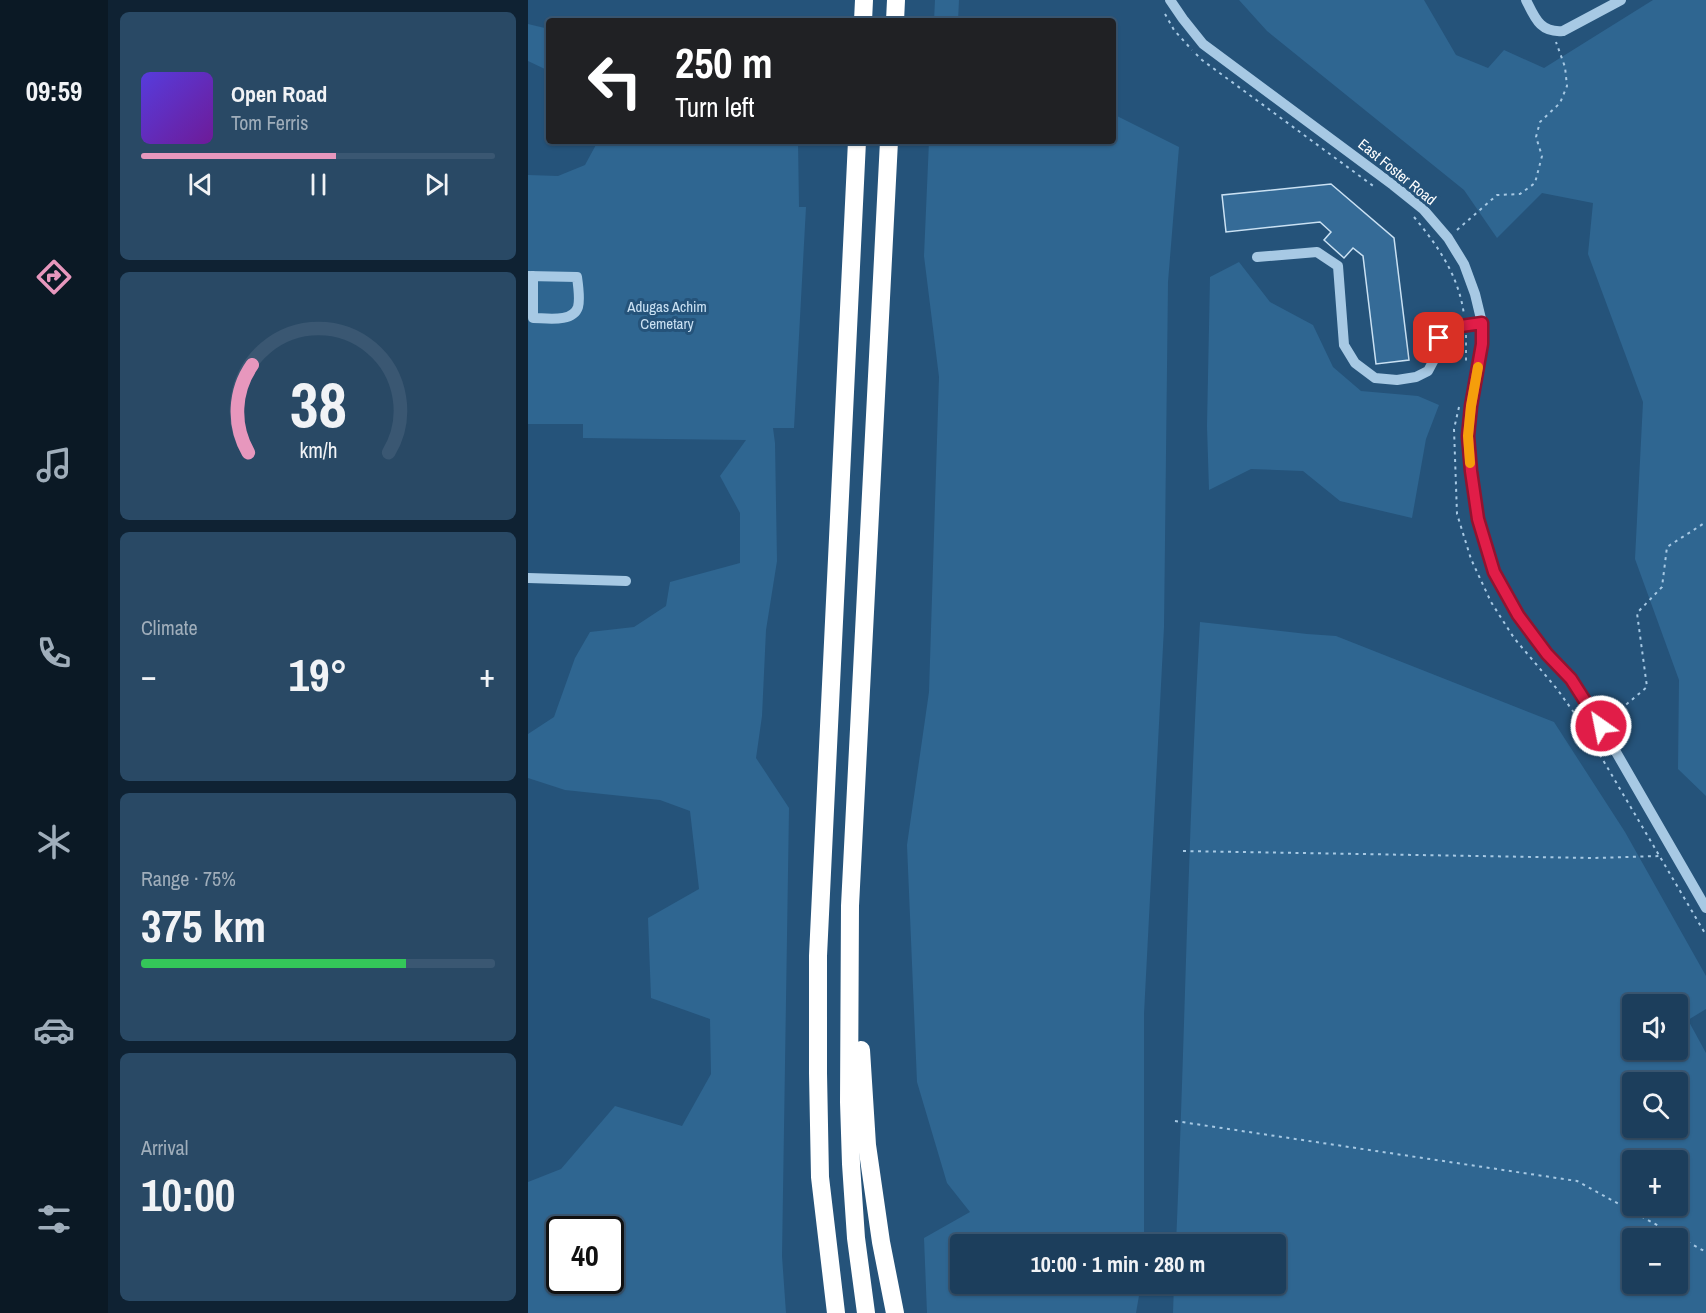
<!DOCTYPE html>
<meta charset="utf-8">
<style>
:root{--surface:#1c3e5c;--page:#294965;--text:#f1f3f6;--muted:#a0aebb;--line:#3a5772;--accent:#e797bd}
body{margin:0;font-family:"Archivo Narrow",sans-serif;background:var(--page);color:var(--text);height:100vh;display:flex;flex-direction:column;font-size:22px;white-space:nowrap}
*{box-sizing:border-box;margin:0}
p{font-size:20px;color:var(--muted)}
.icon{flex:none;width:33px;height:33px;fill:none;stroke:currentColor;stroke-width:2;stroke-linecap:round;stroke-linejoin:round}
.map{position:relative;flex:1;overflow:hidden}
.details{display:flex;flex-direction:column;gap:12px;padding:12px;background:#0f2233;width:420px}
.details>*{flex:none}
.top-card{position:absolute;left:18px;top:18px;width:570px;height:126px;border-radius:6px;box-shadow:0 2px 4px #0004,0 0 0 2px var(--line);background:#202124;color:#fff;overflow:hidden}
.buttons{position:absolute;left:1094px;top:994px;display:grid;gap:12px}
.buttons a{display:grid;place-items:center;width:66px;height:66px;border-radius:6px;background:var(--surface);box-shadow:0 2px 4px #0004,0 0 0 2px var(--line);font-size:30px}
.speed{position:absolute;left:18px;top:1216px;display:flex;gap:12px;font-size:30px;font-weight:700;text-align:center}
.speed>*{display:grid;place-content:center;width:78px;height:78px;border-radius:50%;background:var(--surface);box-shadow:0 2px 4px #0004,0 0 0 2px var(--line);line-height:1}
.speed .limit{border:3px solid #111;border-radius:9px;background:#fff;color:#111}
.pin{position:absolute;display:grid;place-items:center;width:51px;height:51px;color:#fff;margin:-26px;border-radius:12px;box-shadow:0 3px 9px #0006}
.me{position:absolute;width:66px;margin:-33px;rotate:327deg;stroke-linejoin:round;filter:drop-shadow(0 0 4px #0008)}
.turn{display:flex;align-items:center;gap:21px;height:126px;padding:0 30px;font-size:27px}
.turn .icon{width:78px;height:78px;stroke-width:2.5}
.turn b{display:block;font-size:42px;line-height:51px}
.big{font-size:45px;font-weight:700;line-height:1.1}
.details .card{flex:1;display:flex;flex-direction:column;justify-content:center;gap:9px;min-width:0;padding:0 21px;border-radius:9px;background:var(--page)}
.details .dial{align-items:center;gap:0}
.dial svg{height:156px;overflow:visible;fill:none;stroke:var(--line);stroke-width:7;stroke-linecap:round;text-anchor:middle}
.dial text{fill:var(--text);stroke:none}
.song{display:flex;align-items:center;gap:18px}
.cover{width:72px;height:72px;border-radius:9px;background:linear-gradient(135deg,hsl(250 70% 55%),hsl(280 70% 35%))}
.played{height:6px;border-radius:3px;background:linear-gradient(90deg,var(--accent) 55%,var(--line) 55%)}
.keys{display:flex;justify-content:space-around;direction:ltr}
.heat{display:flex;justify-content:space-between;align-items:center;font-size:33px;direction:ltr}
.charge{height:9px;border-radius:4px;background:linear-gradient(90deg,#34c759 75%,var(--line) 0)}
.trip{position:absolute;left:422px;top:1234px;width:336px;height:60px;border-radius:6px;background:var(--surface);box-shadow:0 2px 4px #0004,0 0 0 2px var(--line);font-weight:700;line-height:60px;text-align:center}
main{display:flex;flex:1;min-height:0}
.menu{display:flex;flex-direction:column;width:108px;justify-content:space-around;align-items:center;background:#0b1925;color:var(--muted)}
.menu .icon{width:42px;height:42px}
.menu .active{color:var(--accent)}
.menu b{font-size:27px;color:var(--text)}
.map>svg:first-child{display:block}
</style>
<main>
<nav class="menu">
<b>09:59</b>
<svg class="icon active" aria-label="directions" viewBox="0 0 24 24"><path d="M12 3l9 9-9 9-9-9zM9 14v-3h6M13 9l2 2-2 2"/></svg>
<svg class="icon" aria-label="music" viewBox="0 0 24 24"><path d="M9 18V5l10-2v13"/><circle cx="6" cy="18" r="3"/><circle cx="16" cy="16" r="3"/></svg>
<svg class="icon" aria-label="phone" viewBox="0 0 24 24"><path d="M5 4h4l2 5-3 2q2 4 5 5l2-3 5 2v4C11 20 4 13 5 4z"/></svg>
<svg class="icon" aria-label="climate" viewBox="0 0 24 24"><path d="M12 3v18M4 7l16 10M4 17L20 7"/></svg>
<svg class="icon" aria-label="car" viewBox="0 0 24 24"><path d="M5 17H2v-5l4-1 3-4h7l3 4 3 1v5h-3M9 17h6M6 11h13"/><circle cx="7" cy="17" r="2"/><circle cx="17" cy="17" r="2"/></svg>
<svg class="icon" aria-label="filters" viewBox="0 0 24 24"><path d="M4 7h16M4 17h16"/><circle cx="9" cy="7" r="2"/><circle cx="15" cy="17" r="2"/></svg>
</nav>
<section class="details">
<div class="card">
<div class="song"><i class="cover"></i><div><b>Open Road</b><p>Tom Ferris</p></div></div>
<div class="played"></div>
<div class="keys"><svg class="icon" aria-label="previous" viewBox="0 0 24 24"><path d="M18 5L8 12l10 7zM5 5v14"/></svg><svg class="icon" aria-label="pause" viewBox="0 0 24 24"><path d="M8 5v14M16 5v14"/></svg><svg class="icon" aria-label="next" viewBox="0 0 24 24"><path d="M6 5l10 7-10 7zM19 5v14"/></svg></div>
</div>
<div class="card dial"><svg viewBox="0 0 100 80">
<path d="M14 69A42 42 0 1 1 86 69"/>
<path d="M14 69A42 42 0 0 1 16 24" stroke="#e797bd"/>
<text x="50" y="56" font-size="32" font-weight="700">38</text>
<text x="50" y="72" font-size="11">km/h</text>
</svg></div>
<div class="card"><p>Climate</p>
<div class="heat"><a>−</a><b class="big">19°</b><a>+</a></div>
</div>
<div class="card"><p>Range · 75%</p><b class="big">375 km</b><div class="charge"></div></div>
<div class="card"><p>Arrival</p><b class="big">10:00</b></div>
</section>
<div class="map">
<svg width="1178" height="1313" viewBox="0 0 1178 1313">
<rect width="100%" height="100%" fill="#25537a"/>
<g fill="#2f6691" fill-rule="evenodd">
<path d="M407,0h24l-1,21h-24z"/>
<path d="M711,0h185l32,55 32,13 16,-18 40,18 109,-68h53v796l-28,-27 1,-89 -44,-121 8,-157 -55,-148 5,-51 -51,-10 -45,45 -33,-48 -197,-159z"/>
<path d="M0,24l21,5v42l-21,-10z"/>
<path d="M585,114l66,33 -11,135 -4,345 -20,387v231h-184v39h181l-5,29h-209l-3,-75 46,-26 -23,-29 -30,-101 -10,-237 22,-153 10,-315 -15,-121 5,-115h184z"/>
<path d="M70,141h200l1,66h7l-12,221h-21l2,15 2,118 -11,69 -4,86 -6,42 33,50 -7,448 4,57h-258v-131l33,-13 54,-63 67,20 29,-52 -1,-55 -59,-21 -3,-80 51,-29 -9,-78 -30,-11 -95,-10 -37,-12v-44l26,-17 21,-59 15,-26 44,-5 32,-21 4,-24 70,-19v-50l-20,-37 26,-36 -163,-2v-14h-55v-249l30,1 27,-11zM32,1230h50v51h-50z"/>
<path d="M711,262l31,40 43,23 20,42 28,24 57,5 21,9 -13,34 -14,79 -72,-17 -37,-30 -52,-2 -42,21 -2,-64 3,-149z"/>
<path d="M672,622l107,12 29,2 218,86 71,110 81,144v33l-18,11 18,33v260h-533l1,-29h101v-39h-99c9,-208 12,-416 24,-623zM1104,1005h45v45h-45zM1104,1083h45v45h-45zM1104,1161h45v45h-45zM1104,1239h45v45h-45z"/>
</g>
<path fill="#356b97" stroke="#cae1f3" stroke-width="1.5" d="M803,184l63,54 15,122 -33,4 -13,-108 -10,-8 -9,10 -20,-18 7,-8 -11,-10 -94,10 -4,-37z"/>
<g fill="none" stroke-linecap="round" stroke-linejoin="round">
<g stroke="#a7c9e4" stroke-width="2" stroke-dasharray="3 4.5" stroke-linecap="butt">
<path d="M637,14l9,16 18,20"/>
<path d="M668,54l6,6 174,128"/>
<path d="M886,217c24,29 45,59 50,98"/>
<path d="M929,230l40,-35 23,-1 15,-11 7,-27 -6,-19 4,-15 20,-19 7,-17 -2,-19 -9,-25"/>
<path d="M938,335v28"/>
<path d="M931,407l-5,22 3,85 14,45 20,43 23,36 43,51 23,32 126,214"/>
<path d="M1081,719l38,-32 -10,-74 25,-26 5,-40 39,-25"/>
<path d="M655,851l411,7 66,-2"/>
<path d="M647,1121l402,60 129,71"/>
</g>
<g stroke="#a7c9e4" stroke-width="10">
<path d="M642,0l13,19 20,25 190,141 30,24 25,29 16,26 11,30 7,29v21l-11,63 -3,29 3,35 7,48 16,53 24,43 29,39 24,25 30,47 105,182"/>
<path d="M998,0c9,18 14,33 37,31l58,-31"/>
<path d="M729,257l60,-5 21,14 6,79 11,18 20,15 22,2 19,-3 12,-6 8,-15 3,-18 14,-11 29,-4"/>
<path d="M0,276l49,1c1,7 3,23 1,30 -5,16 -32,11 -45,11v-42"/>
<path d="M0,578l98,3"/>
</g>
<g stroke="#fff" stroke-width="18">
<path d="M335,21l1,-21"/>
<path d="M367,21l1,-21"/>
<path d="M333,1050l6,95 14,97 14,71"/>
<path d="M308,1313l-16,-136 -2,-104v-117l39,-815"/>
<path d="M338,1313l-10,-75 -5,-74 -2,-62 1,-196 39,-765"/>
</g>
</g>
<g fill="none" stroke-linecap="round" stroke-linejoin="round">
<g stroke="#92132f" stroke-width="15">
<path id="route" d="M911,338l15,-11 28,-4v21l-11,62 -3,30 3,35 7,48 16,53 24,43 29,39 24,25 30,47"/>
</g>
<use href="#route" stroke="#e11d48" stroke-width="10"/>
<path stroke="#f59e0b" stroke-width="10" d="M942,463l-2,-27 3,-30 7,-39"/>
</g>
<g text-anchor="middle" stroke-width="6" stroke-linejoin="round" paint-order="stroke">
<g font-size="15" fill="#fff" stroke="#25537a">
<text transform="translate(869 172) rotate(39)" y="5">East Foster Road</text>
</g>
<g font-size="15" fill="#cae1f3" stroke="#25537a">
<text x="139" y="312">Adugas Achim<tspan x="139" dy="17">Cemetary</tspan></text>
</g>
</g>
</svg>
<div class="buttons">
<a><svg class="icon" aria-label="sound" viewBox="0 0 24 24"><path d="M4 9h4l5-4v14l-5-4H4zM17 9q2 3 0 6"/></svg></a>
<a><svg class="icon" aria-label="search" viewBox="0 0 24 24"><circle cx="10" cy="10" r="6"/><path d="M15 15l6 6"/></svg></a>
<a>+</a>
<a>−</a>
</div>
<div class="speed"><div class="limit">40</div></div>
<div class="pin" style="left:911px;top:338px;background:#d93025"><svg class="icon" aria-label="arrive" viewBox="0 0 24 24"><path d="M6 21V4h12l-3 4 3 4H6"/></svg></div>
<svg class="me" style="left:1073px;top:726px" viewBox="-20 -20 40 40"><circle r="17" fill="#e11d48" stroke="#fff" stroke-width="3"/><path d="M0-11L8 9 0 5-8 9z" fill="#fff"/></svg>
<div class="trip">10:00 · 1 min · 280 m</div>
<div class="top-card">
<div class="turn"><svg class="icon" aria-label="left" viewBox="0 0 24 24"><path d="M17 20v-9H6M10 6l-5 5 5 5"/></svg><div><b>250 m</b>Turn left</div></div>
</div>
</div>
</main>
